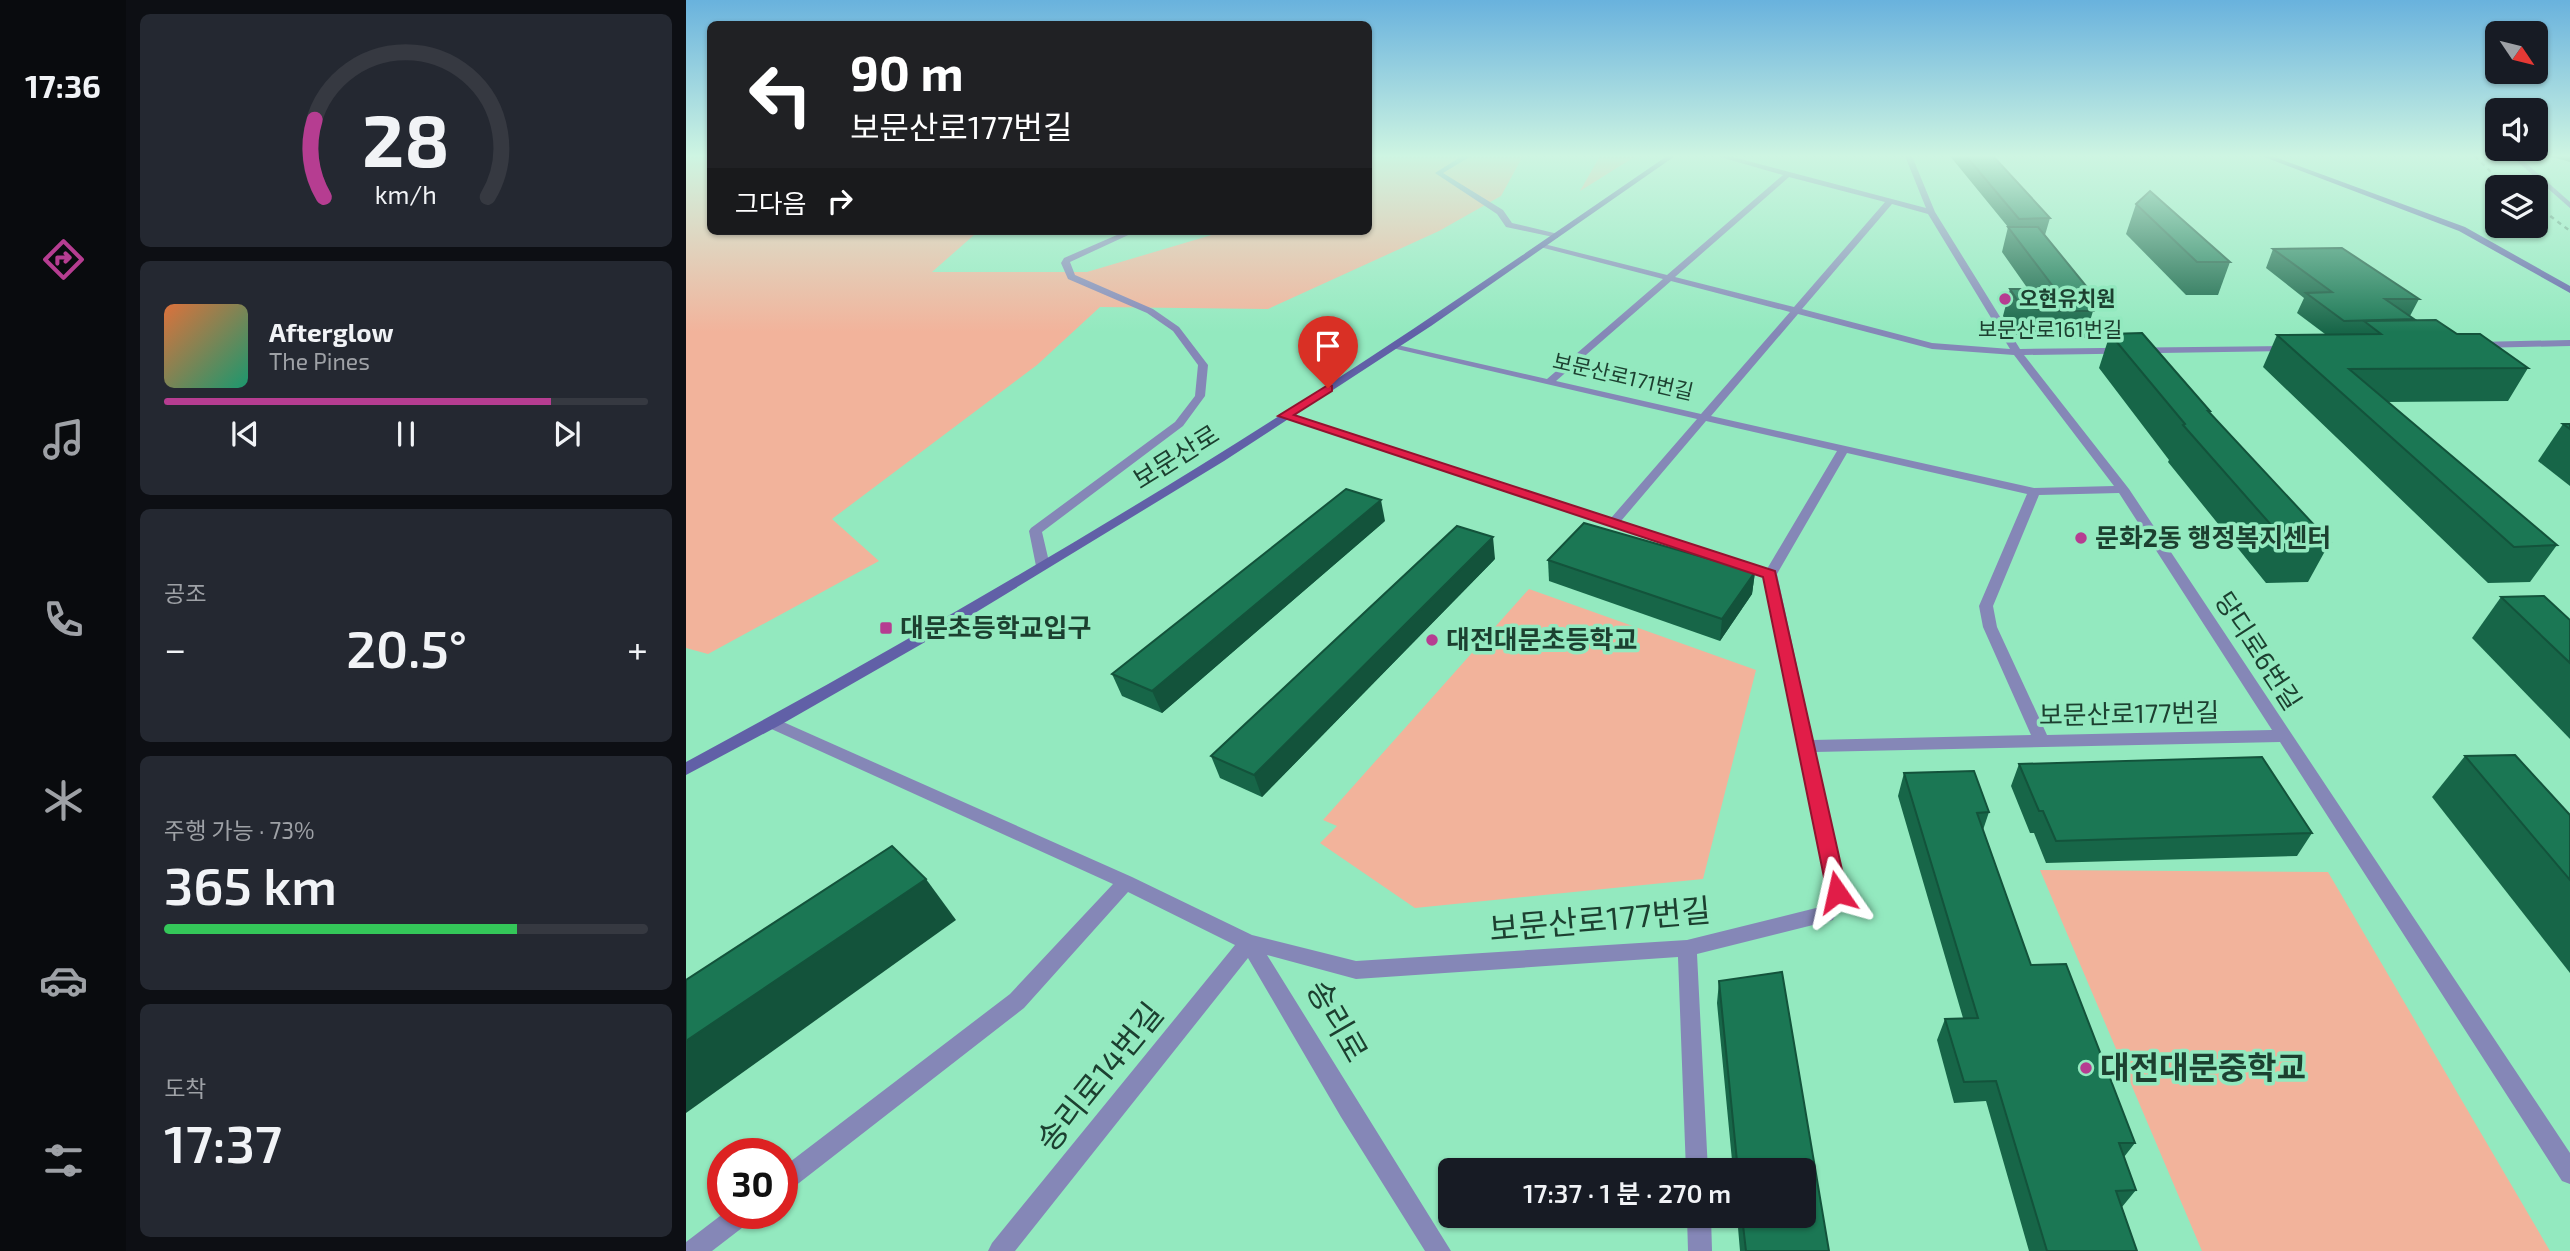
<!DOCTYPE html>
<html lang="ko">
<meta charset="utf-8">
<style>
:root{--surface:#171b24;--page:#242831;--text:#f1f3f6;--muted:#9ea1a6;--line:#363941;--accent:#b63d91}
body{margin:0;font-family:"Exo 2","Noto Sans KR",sans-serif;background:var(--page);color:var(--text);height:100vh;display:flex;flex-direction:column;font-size:26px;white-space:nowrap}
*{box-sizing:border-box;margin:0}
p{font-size:23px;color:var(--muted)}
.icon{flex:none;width:38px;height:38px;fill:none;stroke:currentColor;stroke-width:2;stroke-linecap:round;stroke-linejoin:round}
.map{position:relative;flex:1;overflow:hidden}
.sheet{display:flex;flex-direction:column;gap:14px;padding:14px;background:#0d0f14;width:560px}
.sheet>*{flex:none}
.hud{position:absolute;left:21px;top:21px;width:665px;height:214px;border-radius:10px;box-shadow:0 2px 5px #0004;background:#202124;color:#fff;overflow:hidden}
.needle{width:46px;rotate:125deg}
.controls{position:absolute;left:1799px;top:21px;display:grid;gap:14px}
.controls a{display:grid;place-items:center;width:63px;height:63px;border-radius:10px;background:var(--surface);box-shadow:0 2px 5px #0004;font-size:35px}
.speed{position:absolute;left:21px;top:1138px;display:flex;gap:14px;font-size:35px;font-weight:700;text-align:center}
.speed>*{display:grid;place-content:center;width:91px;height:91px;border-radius:50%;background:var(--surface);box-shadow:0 2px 5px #0004;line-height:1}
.speed .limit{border:10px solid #d22;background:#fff;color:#111}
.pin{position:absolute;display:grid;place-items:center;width:60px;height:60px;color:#fff;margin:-72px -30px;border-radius:50% 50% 50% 0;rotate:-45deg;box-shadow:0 0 7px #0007}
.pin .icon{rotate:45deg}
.me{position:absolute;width:77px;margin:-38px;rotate:349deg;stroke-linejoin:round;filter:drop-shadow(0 0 5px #0008)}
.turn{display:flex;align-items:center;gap:24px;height:147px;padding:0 28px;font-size:32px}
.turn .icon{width:91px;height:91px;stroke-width:2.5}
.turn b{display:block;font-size:49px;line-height:60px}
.then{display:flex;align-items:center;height:66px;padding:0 28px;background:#0003;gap:14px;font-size:26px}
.big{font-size:52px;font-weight:600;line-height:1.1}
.sheet .card{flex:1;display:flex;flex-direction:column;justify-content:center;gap:10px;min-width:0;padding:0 24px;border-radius:10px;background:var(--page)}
.sheet .dial{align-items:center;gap:0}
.dial svg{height:182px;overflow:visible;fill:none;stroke:var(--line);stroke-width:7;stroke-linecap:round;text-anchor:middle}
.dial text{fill:var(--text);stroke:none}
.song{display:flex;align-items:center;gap:21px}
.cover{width:84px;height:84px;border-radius:10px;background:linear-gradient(135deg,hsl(20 70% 55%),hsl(160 70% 35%))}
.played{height:7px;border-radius:4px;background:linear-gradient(90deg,var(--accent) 80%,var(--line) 80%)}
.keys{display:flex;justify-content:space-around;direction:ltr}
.heat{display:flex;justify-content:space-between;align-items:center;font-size:38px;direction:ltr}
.charge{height:10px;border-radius:5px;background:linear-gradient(90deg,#34c759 73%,var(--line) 0)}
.trip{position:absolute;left:752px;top:1158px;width:378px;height:70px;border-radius:10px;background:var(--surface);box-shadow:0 2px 5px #0004;font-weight:600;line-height:70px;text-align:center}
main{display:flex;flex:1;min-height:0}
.tab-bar{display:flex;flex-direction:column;width:126px;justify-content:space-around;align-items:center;background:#090b0e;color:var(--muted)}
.tab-bar .icon{width:49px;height:49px}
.tab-bar .on{color:var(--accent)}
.tab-bar b{font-size:32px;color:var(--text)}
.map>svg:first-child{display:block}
</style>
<main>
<nav class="tab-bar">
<b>17:36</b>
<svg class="icon on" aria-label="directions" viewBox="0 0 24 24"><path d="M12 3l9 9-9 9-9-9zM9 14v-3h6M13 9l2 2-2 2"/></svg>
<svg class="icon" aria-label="music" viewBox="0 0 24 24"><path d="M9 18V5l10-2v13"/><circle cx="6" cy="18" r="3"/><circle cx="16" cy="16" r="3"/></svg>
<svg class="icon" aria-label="phone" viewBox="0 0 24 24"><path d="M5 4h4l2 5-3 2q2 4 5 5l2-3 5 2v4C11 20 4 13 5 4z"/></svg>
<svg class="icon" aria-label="climate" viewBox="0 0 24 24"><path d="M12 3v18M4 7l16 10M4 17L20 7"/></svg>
<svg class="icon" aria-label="car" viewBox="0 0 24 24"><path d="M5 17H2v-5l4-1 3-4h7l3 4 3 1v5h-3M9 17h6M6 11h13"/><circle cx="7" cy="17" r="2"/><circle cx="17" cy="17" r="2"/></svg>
<svg class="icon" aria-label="filters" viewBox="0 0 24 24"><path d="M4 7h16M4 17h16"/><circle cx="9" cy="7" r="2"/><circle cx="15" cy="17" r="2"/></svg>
</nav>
<section class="sheet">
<div class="card dial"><svg viewBox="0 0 100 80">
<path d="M14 69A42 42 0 1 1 86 69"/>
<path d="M14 69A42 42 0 0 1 10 35" stroke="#b63d91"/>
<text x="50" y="56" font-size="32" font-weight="700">28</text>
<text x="50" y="72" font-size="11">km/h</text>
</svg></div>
<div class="card">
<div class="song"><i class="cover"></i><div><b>Afterglow</b><p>The Pines</p></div></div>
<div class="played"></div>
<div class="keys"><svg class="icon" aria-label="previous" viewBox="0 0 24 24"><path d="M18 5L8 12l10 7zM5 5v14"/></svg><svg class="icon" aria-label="pause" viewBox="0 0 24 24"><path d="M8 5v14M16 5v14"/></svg><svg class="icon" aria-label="next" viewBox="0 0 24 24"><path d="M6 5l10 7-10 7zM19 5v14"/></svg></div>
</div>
<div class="card"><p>공조</p>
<div class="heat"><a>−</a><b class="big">20.5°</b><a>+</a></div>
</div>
<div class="card"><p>주행 가능 · 73%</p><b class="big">365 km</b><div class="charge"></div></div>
<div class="card"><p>도착</p><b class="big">17:37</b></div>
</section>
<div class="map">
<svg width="1884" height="1251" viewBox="0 0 1884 1251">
<rect width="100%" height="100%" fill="#93e9bf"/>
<g fill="#f2b39b">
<path d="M0,156h24v75h264v4l-42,37h155l138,-41 63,4 6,-4h74l1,-75h154l-22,40 -62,35 -171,78 -168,-2 -63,58 -205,154 47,42 -171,93 -22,-6z"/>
<path d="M914,156h36l-56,35z"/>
<path d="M843,589l227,81 -53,209 -288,29 -95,-65 17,-17 -14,-6z"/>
<path d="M1354,870l288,2 222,379h-348z"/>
</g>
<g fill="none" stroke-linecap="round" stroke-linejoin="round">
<g fill="#8587b7" fill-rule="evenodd">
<path d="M776,156h9l-28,17 60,37 9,13 46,11v4l-52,-11 -9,-13 -62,-41z"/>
<path d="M440,231h11l-67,31 5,13 78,34 26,18 29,38 -3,31 -22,30 -141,106 8,34 -7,4 -7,-4 -7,-35 2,-3 144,-106 20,-26 3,-31 -25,-34 -26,-18 -79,-34 -7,-16 3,-5z"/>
</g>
<g fill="#8587b7" fill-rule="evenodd">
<path d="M1031,156h12l197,52 -21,-52h7l23,56 85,137 272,-3 2,2 -5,3 -265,4 105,134 441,664v31l-8,-3 -282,-439 -465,10 31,140 -13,28 -136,34 11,217h-22l-8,-214 -322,22 -89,-24 184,296h-26l-84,-134 -93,-159 -233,293h-27l4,-8 243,-298 -107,-53 -104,116 -234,182 -8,3v-25l228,-174 103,-110 -346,-157 -3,-4 3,-4 5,-2 360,160 120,58 104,26 331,-21 133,-33 8,-15 -64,-316 -485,-160 1,-2h8l323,104 86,-99 -309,-72 5,-3 154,35 116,-100 -123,-32v-4l127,32 116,-100zM1103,177l96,25 -91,105 -119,-30zM1206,204l36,10 82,135 -78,-6 -130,-34zM985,281l119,31 -89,102 -145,-33zM1112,314l134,35 82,6 100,131 -80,2 -323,-72zM1020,421l131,30 -70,118 -146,-48zM1161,453l180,41 -48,112 4,21 48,108 -218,5 -36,-166zM1433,493l153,237 -225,5 -50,-108 -4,-21 46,-111z"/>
<path d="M1825,156h7l52,46v6z"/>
<path d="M1884,340v6l-93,2 -5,-3 5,-3z"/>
<path d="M38,1213h31l-4,8 -39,30h-26v-9z"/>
<path d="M1001,1216h24l1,35h-24z"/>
</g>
<g fill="#6160a7" fill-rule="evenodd">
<path d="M981,156h8l-244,170 -207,135 -264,161 -178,102 -96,51v-13c209,-113 415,-232 615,-360 124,-79 245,-163 366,-246z"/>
<path d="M1576,156h10l193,71 105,59v7l-111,-62z"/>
</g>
<g stroke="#5b9a7c" stroke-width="2.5" stroke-dasharray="4.5 4.5" stroke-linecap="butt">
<path d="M1789,156l31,31"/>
<path d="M1850,205l34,26"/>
</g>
</g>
<g fill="#176648">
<path d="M1264,156h43l57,62 -5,17 50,62 -3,12 1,2 -8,27 -46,1 -25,-5 -11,-18 7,-27h18l-26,-37 6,-25z"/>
<path d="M1863,156h21v6z"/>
<path d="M1450,204l94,58 -12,33h-32l-60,-61z"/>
<path d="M1587,249l146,50 -9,17 4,3 43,15 71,34 -20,33 -121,1 170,143 -27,37 -42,1 -225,-216 14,-32 48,-1 -28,-21 7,-15 -38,-30z"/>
<path d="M1424,334l100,77 -1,2 121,129 -22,40 -42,1 -98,-121 1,-2 -70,-92z"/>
<path d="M1877,424h7v62l-32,-25z"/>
<path d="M699,521l-223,192 -40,-17 -10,-22z"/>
<path d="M809,559l-233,238 -42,-19 -9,-22z"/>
<path d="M862,560l207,12 -3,22 -32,47 -171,-60z"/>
<path d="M1815,597l69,23v119l-98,-101z"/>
<path d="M1779,756l105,59v158l-138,-176z"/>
<path d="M1333,764l293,69 -15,23 -251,7 -12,-30h-4l-19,-47z"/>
<path d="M1218,773l85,39 -6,18 48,135 104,178 -11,14 12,33 -14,17 15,44h-108l-43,-150 -32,2 -17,-63 8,-21 18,-1 -65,-222z"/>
<path d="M1096,972l47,279h-89l-3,-35h67v-45h-71l-16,-168 2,-22z"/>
</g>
<g fill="#13533b">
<path d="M695,500l4,21 -223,192 -10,-22z"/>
<path d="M807,537l2,22 -233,238 -8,-22z"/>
<path d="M1069,572l-3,22 -32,47 2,-22z"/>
<path d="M240,879l30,41 -270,193v-72z"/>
</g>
<g fill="#1b7754" stroke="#13533b" stroke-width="2">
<path d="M1280,156h27l57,62 -31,1z"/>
<path d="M1464,191l80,71h-33l-61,-58z"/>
<path d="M1322,227h30l57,70h-13l11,14h-47l-25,-5 -11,-17h45z"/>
<path d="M1656,248l77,51h-34l29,20 -70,2 -38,-28 26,-1 -59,-43z"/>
<path d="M1750,320l21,14h23l48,34 -179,1 208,176 -43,2 -237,-212 104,-1 -17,-13z"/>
<path d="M1456,333l68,78h-2l122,131 -43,1 -104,-118 2,-1 -75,-90z"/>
<path d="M1877,424h7v5z"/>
<path d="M660,489l35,11 -229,191 -40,-17z"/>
<path d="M898,523l171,49 -33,47 -174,-59z"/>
<path d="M771,526l36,11 -239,238 -43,-19z"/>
<path d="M1858,596l26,24v43l-69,-66z"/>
<path d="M1829,755l55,60v65l-105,-124z"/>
<path d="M1576,757l50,76 -256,8 -13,-30h-4l-20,-47z"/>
<path d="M1288,771l15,41 -12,1 54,152 35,-1 69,179h-16l17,47 -20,1 21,60h-90l-51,-170 -32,1 -19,-63 33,-1 -74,-245z"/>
<path d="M206,846l34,33 -240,162v-61z"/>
<path d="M1096,972l47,279h-83l-4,-35h62v-45h-66l-19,-190z"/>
</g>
<linearGradient id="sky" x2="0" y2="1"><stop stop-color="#69b2dd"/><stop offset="0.47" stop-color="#cef5e2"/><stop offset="1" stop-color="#cef5e2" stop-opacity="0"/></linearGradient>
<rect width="1884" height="332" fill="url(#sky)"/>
<path fill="#e11d48" stroke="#92132f" stroke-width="2" d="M642,385l4,1v5l-38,24 481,156 72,321 -3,6 -7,2 -7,-2 -3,-6 -64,-315 -485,-161z"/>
<g fill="#b63d91" stroke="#93e9bf" stroke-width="2.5">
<circle cx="1319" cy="299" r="7"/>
<circle cx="1395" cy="538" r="7"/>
<rect x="193" y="621" width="14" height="14" rx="3.5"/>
<circle cx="746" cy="640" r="7"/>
<circle cx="1400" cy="1068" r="7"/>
</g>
<g text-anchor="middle" stroke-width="7" stroke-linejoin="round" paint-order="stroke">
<g font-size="21" font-weight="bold" fill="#1c4030" stroke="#93e9bf" text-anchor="start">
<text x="1333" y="306">오현유치원</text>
</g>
<g font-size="21" fill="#1c4030" stroke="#93e9bf">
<text x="1364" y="337">보문산로161번길</text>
<text transform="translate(937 377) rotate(13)" y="7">보문산로171번길</text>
</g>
<g font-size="26" fill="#1c4030" stroke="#93e9bf">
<text transform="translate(490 457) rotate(-32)" y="9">보문산로</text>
<text transform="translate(1572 651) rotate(57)" y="9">당디로6번길</text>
<text transform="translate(1443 714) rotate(-1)" y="9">보문산로177번길</text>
</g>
<g font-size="26" font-weight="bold" fill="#1c4030" stroke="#93e9bf" text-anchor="start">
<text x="1409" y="547">문화2동 행정복지센터</text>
<text x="214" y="637">대문초등학교입구</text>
<text x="760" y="649">대전대문초등학교</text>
</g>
<g font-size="32" fill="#1c4030" stroke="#93e9bf">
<text transform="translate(914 920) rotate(-5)" y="11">보문산로177번길</text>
<text transform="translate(651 1021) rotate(60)" y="11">송리로</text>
<text transform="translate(414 1077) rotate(-51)" y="11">송리로14번길</text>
</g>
<g font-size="32" font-weight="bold" fill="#1c4030" stroke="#93e9bf" text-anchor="start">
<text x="1414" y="1079">대전대문중학교</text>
</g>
</g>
</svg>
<div class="controls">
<a><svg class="needle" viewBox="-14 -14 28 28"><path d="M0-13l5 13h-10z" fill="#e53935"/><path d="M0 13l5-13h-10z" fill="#9ea1a6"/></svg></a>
<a><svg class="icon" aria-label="sound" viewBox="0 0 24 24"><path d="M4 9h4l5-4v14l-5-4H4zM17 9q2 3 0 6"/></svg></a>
<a><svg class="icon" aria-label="layers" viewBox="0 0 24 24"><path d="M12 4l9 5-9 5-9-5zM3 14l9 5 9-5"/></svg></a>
</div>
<div class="speed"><div class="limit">30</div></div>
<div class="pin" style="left:642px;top:388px;background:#d93025"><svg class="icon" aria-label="arrive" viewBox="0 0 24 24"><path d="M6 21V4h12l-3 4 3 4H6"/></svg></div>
<svg class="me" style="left:1151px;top:892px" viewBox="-20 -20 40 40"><path d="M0-17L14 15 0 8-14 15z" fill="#e11d48" stroke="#fff" stroke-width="4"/></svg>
<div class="trip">17:37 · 1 분 · 270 m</div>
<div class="hud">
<div class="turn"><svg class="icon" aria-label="left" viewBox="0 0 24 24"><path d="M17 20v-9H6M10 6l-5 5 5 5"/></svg><div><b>90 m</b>보문산로177번길</div></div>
<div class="then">그다음<svg class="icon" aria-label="right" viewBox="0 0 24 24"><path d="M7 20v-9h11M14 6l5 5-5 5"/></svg></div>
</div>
</div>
</main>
